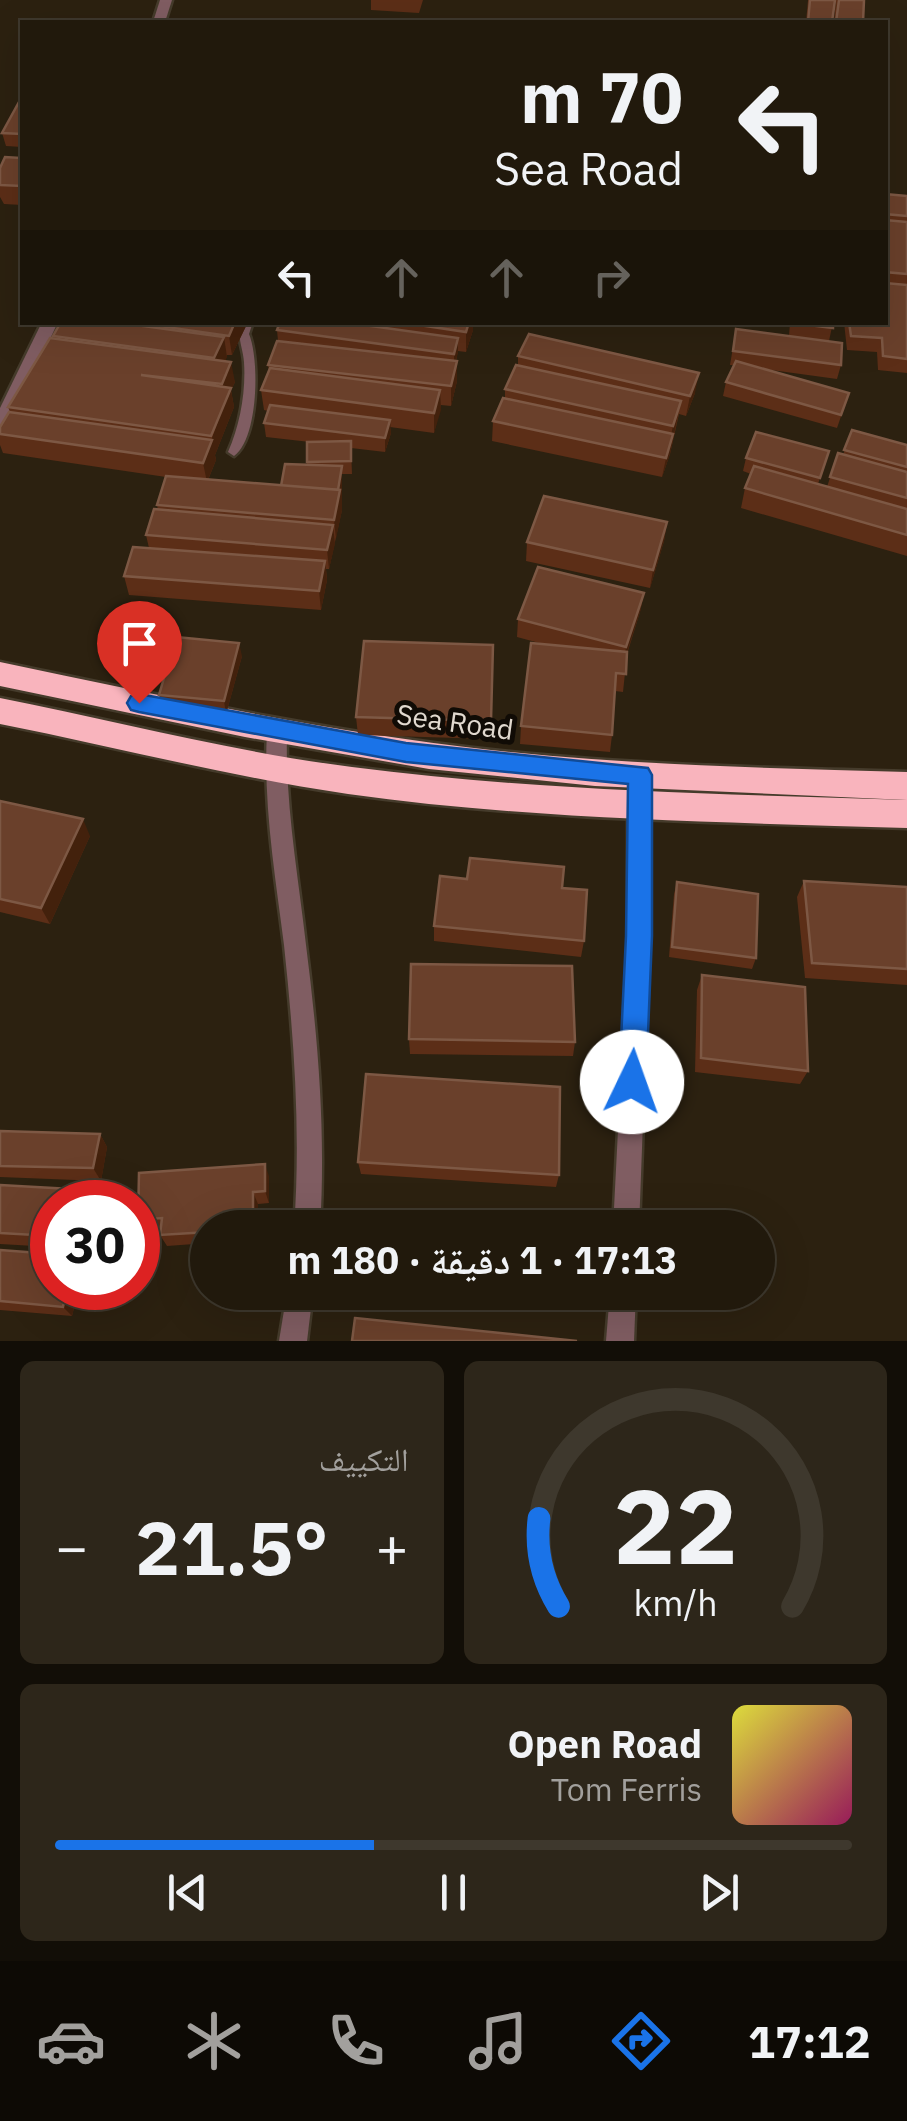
<!DOCTYPE html>
<html lang="ar">
<meta charset="utf-8">
<style>
:root{--surface:#21190c;--page:#2d261a;--text:#f1f3f6;--muted:#a2a09d;--line:#3e382d;--accent:#1a73e8}
body{margin:0;font-family:"IBM Plex Sans","Noto Naskh Arabic",sans-serif;background:var(--page);color:var(--text);direction:rtl;height:100vh;display:flex;flex-direction:column;font-size:38px;white-space:nowrap}
*{box-sizing:border-box;margin:0}
p{font-size:32px;color:var(--muted)}
.icon{flex:none;width:55px;height:55px;fill:none;stroke:currentColor;stroke-width:2;stroke-linecap:round;stroke-linejoin:round}
.map{position:relative;height:1341px;overflow:hidden;direction:ltr}
.panel{display:flex;flex-direction:column;gap:20px;padding:20px;background:#120e07;flex:1}
.panel>*{flex:none}
.top-card{position:absolute;left:20px;top:20px;width:868px;height:305px;border-radius:0px;box-shadow:0 10px 40px #0002,0 0 0 2px var(--line);direction:rtl;background:#21190c;color:var(--text);overflow:hidden}
.speed{position:absolute;left:30px;top:1180px;display:flex;gap:20px;font-size:50px;font-weight:700;text-align:center}
.speed>*{display:grid;place-content:center;width:130px;height:130px;border-radius:50%;background:var(--surface);box-shadow:0 10px 40px #0002,0 0 0 2px var(--line);line-height:1}
.speed .limit{border:15px solid #d22;background:#fff;color:#111}
.pin{position:absolute;display:grid;place-items:center;width:85px;height:85px;color:#fff;margin:-102px -42px;border-radius:50% 50% 50% 0;rotate:-45deg;box-shadow:0 0 10px #0007}
.pin .icon{rotate:45deg}
.me{position:absolute;width:110px;margin:-55px;rotate:3deg;stroke-linejoin:round;filter:drop-shadow(0 0 8px #0008)}
.turn{display:flex;align-items:center;gap:35px;height:210px;padding:0 40px;font-size:45px}
.turn .icon{width:130px;height:130px;stroke-width:2.5}
.turn b{display:block;font-size:70px;line-height:85px}
.lanes{display:flex;align-items:center;height:95px;padding:0 40px;background:#0003;justify-content:center;gap:50px;direction:ltr}
.lanes .off{opacity:.35}
.big{font-size:75px;font-weight:800;line-height:1.1}
.panel .card{flex:1;display:flex;flex-direction:column;justify-content:center;gap:15px;min-width:0;padding:0 35px;border-radius:15px;background:var(--page)}
.panel .dial{align-items:center;gap:0}
.dial svg{height:260px;overflow:visible;fill:none;stroke:var(--line);stroke-width:7;stroke-linecap:round;text-anchor:middle}
.dial text{fill:var(--text);stroke:none}
.song{display:flex;align-items:center;gap:30px}
.cover{width:120px;height:120px;border-radius:15px;background:linear-gradient(135deg,hsl(60 70% 55%),hsl(330 70% 35%))}
.played{height:10px;border-radius:5px;background:linear-gradient(90deg,var(--accent) 40%,var(--line) 40%)}
.keys{display:flex;justify-content:space-around;direction:ltr}
.heat{display:flex;justify-content:space-between;align-items:center;font-size:55px;direction:ltr}
.panel .tiles{flex:1;display:grid;gap:20px;grid-template-columns:1fr 1fr}
.card:last-child{grid-column:span 2}
.trip{position:absolute;left:190px;top:1210px;width:585px;height:100px;border-radius:50px;background:var(--surface);box-shadow:0 10px 40px #0002,0 0 0 2px var(--line);font-weight:800;line-height:100px;text-align:center;direction:rtl}
.tab-bar{display:flex;height:160px;justify-content:space-around;align-items:center;background:#0d0a05;color:var(--muted)}
.tab-bar .icon{width:70px;height:70px}
.tab-bar .on{color:var(--accent)}
.tab-bar b{font-size:45px;color:var(--text)}
.map>svg:first-child{display:block}
</style>
<div class="map">
<svg width="907" height="1341" viewBox="0 0 907 1341">
<rect width="100%" height="100%" fill="#2c2110"/>
<g fill="none" stroke-linecap="round" stroke-linejoin="round">
<g stroke="#453b2b" stroke-width="5">
<path id="lane" d="M242,322h11l-4,12c11,27 9,105 -15,122l-6,-4c12,-27 18,-60 16,-90 -1,-15 -8,-25 -2,-40z"/>
</g>
<g stroke="#453b2b" stroke-width="5">
<g id="street">
<path d="M160,0h12l-7,22h-12z"/>
<path d="M42,322h16l-49,104 -9,6v-24z"/>
<path d="M277,723l7,3 3,6c-2,72 11,142 19,213 12,94 20,188 14,283h-26c7,-95 0,-189 -10,-283 -9,-71 -21,-141 -17,-213l3,-6z"/>
<path d="M639,786l8,3 3,6v140l-11,293h-26l15,-293v-140l3,-6z"/>
<path d="M287,1292h26l-6,49h-28z"/>
<path d="M610,1292h26l-2,49h-28z"/>
</g>
</g>
<g stroke="#453b2b" stroke-width="5">
<g id="highway">
<path d="M0,662c163,34 326,70 491,88 138,15 277,18 416,22v28l-312,-14 -166,-17 -184,-32 -245,-51z"/>
<path d="M0,698c117,23 233,54 352,69 184,24 370,27 555,33v28c-186,-6 -374,-8 -559,-34 -117,-17 -232,-47 -348,-70z"/>
</g>
</g>
<use href="#lane" fill="#805d62" fill-rule="evenodd"/>
<use href="#street" fill="#805d62" fill-rule="evenodd"/>
<use href="#highway" fill="#f9b4bd" fill-rule="evenodd"/>
</g>
<g fill="#5c2e17">
<path d="M371,0h52l-4,13 -48,-3z"/>
<path d="M808,0h27l-3,22h-26z"/>
<path d="M836,0h28l-1,22h-29z"/>
<path d="M22,102v45l-16,-1 -4,-13z"/>
<path d="M22,154v51l-18,-1 -4,-7v-29l21,-10z"/>
<path d="M885,194l22,2v177l-29,-3 -1,-18 -30,-2 -3,-28h41z"/>
<path d="M61,322h187l-16,33h-5l-2,7 10,20 -4,8 3,17 -19,48 1,5 -8,20 73,6 26,-21v-23h3l-44,-5 -2,-14 4,-12 -4,-1 -3,-20 8,-19 -1,-6 10,-24 -1,-11 2,-5 -11,-3h209l-4,1v7l-7,22 -8,-1 -2,10h1v20l-6,25 -10,-1 -7,28 -44,-6 1,6 -6,19 -34,-4 1,26h-10l-1,21 1,15 -13,59h-3l1,11 -6,30 -192,-15 -5,-19 25,-28 -3,-13 12,-25 -1,-5 9,-28 -163,-24 -3,-8v-18l10,-15 -2,-5 46,-68 -1,-3z"/>
<path d="M790,322h43l-4,19 12,24 -4,14 -73,-10 85,24 -12,35 -114,-32 3,-14 8,-17h-4l6,-36 53,7z"/>
<path d="M518,356l177,37 -9,23 -7,-2 -9,40 -8,23 -170,-36 1,-20 12,-22v-10l13,-23z"/>
<path d="M852,430l55,15v111l-166,-48 4,-20 6,-14 -8,-3 3,-13 83,-7 -11,33 9,3 11,-34 5,2z"/>
<path d="M667,522l-3,19 -14,47 -124,-27 1,-19z"/>
<path d="M644,593l-4,19 -13,42 -4,38 -8,-1 -3,44 -2,17 -90,-8 1,-18 22,-82 -26,-7 1,-18z"/>
<path d="M493,645l-2,94 -133,-4 -2,-18z"/>
<path d="M242,656l-16,58 -64,-7 -3,-12z"/>
<path d="M0,801l90,35 -40,88 -50,-12z"/>
<path d="M804,881l103,6v98l-102,-7 -8,-81z"/>
<path d="M677,882l79,76 -4,11 -83,-12 5,-63z"/>
<path d="M562,888l22,53 -3,16 -147,-16v-15z"/>
<path d="M702,975l106,96 -8,13 -105,-12 2,-82z"/>
<path d="M409,1039l166,3 -2,14 -163,-2z"/>
<path d="M0,1131l100,3 7,13 -6,34 -101,-4z"/>
<path d="M358,1162l201,13 -3,12 -195,-13z"/>
<path d="M269,1176v27l-11,1v24h-50v15l-41,3 -7,-11 1,-6 -18,2 -5,-9 -1,-20z"/>
<path d="M0,1185l88,5 8,12h-44v45l-52,-3z"/>
<path d="M0,1250l52,38h27l-7,28 -72,-6z"/>
</g>
<g fill="#43210c">
<path d="M235,322h13l-16,33 -3,-19z"/>
<path d="M469,322h4v8l-7,22v-20z"/>
<path d="M224,337l3,20 -9,21 -4,-20z"/>
<path d="M458,338v14l-4,16v-14z"/>
<path d="M457,361v20l-6,25v-20z"/>
<path d="M231,362l4,20 -4,8 3,17 -19,48 1,5 -9,22 -4,-19 22,-61 -3,-18z"/>
<path d="M699,373l-4,20 -9,23 4,-20z"/>
<path d="M440,390l1,20 -7,23v-20z"/>
<path d="M681,401l-11,53 -8,23 11,-51z"/>
<path d="M390,420l1,13 -6,19v-14z"/>
<path d="M342,466v44l-6,29 -2,-19z"/>
<path d="M667,522l-3,19 -14,47 3,-18z"/>
<path d="M333,525l2,19 -6,25 -2,-19z"/>
<path d="M325,561l2,19 -6,30 -2,-19z"/>
<path d="M644,593l-4,19 -17,53 3,-18z"/>
<path d="M239,643l3,13 -16,58 -2,-13z"/>
<path d="M83,819l7,17 -40,88 -9,-16z"/>
<path d="M100,1134l7,13 -6,34 -8,-13z"/>
<path d="M265,1164l4,12v27l-4,-12z"/>
<path d="M88,1190l8,12h-11z"/>
<path d="M253,1192l5,12v24h-5z"/>
<path d="M67,1288h12l-7,28 -9,-9z"/>
</g>
<g fill="#6a402b" stroke="#7d5844" stroke-width="2.5">
<path d="M810,0h25l-3,22h-24z"/>
<path d="M839,0h25l-1,22h-27z"/>
<path d="M19,102h3v32l-20,-1z"/>
<path d="M22,154v32l-22,-1v-17l5,-11 16,1z"/>
<path d="M885,194l22,2v20l-22,-2z"/>
<path d="M885,220l22,2v52l-22,-2z"/>
<path d="M885,283l22,2v74l-24,-3 -1,-18 -31,-2 -2,-14h36z"/>
<path d="M61,322h53l110,15 -10,21 -161,-22z"/>
<path d="M131,322h104l-6,14z"/>
<path d="M280,322h62l116,16 -4,16 -177,-24z"/>
<path d="M399,322h70l-3,10z"/>
<path d="M792,322h41v6l-41,-5z"/>
<path d="M736,329l106,14 -1,22 -108,-14z"/>
<path d="M529,334l170,39 -9,23 -172,-40z"/>
<path d="M50,338l181,24 -9,22 -81,-9 90,13 -20,48 -203,-29z"/>
<path d="M277,341l180,20 -6,25 -183,-21z"/>
<path d="M736,361l113,32 -8,22 -115,-33z"/>
<path d="M516,365l165,36 -8,25 -168,-37z"/>
<path d="M270,368l170,22 -6,23 -173,-23z"/>
<path d="M503,398l170,36 -7,24 -173,-37z"/>
<path d="M270,405l120,15 -5,18 -121,-15z"/>
<path d="M9,412l203,28 -9,23 -203,-29v-7z"/>
<path d="M852,430l55,15v22l-63,-17z"/>
<path d="M756,432l73,19 -9,27 -74,-20z"/>
<path d="M351,441v20l-44,1v-20z"/>
<path d="M838,453l69,19v26l-77,-21z"/>
<path d="M285,464l57,2 -4,24 -57,-4z"/>
<path d="M754,466l153,43v26l-162,-47z"/>
<path d="M166,476l174,14 -6,30 -177,-15z"/>
<path d="M544,496l123,26 -14,48 -126,-28z"/>
<path d="M154,509l179,16 -6,25 -181,-15z"/>
<path d="M133,547l192,14 -6,30 -195,-15z"/>
<path d="M538,567l106,26 -18,54 -108,-28z"/>
<path d="M176,637l63,6 -15,58 -65,-6z"/>
<path d="M364,641l129,4 -2,76 -135,-4z"/>
<path d="M531,643l96,9 -1,22 -10,-1 -4,62 -91,-9z"/>
<path d="M0,801l83,18 -42,89 -41,-9z"/>
<path d="M470,858l94,9 -2,21 25,2 -3,51 -150,-15 6,-50 27,3z"/>
<path d="M804,881l103,6v82l-95,-6z"/>
<path d="M677,882l81,12 -2,64 -84,-11z"/>
<path d="M411,964l161,2 3,76 -166,-3z"/>
<path d="M702,975l103,12 3,84 -107,-13z"/>
<path d="M366,1074l194,13 -1,88 -201,-13z"/>
<path d="M0,1131l100,3 -7,34 -93,-2z"/>
<path d="M265,1164v27l-12,1v36h-45v4l-48,3 2,-17 -24,2 1,-47z"/>
<path d="M0,1185l88,5 -3,12h-33v34l-52,-3z"/>
<path d="M0,1250l52,4v34h15l-4,19 -63,-6z"/>
<path d="M355,1318l222,23h-225z"/>
</g>
<path fill="#1a73e8" stroke="#114b97" stroke-width="2.5" d="M139,694l267,49 242,25 4,7v161l-6,146 -4,9 -10,4 -9,-4 -4,-9 7,-146 2,-152 -222,-22 -267,-50 -8,-2 -4,-7 4,-7z"/>
<g text-anchor="middle" stroke-width="10" stroke-linejoin="round" paint-order="stroke">
<g font-size="28" fill="#e1d9cf" stroke="#100b05">
<text transform="translate(455 722) rotate(8)" y="10">Sea Road</text>
</g>
</g>
</svg>
<div class="speed"><div class="limit">30</div></div>
<div class="pin" style="left:139px;top:703px;background:#d93025"><svg class="icon" aria-label="arrive" viewBox="0 0 24 24"><path d="M6 21V4h12l-3 4 3 4H6"/></svg></div>
<svg class="me" style="left:632px;top:1082px" viewBox="-20 -20 40 40"><circle r="19" fill="#fff"/><path d="M0-13L10 11 0 6-10 11z" fill="#1a73e8"/></svg>
<div class="trip">17:13 · 1 دقيقة · 180 m</div>
<div class="top-card">
<div class="turn"><svg class="icon" aria-label="left" viewBox="0 0 24 24"><path d="M17 20v-9H6M10 6l-5 5 5 5"/></svg><div><b>70 m</b>Sea Road</div></div>
<div class="lanes"><svg class="icon" aria-label="left" viewBox="0 0 24 24"><path d="M17 20v-9H6M10 6l-5 5 5 5"/></svg><svg class="icon off" aria-label="ahead" viewBox="0 0 24 24"><path d="M12 20V5M6 11l6-6 6 6"/></svg><svg class="icon off" aria-label="ahead" viewBox="0 0 24 24"><path d="M12 20V5M6 11l6-6 6 6"/></svg><svg class="icon off" aria-label="right" viewBox="0 0 24 24"><path d="M7 20v-9h11M14 6l5 5-5 5"/></svg></div>
</div>
</div>
<section class="panel">
<div class="tiles">
<div class="card dial"><svg viewBox="0 0 100 80">
<path d="M14 69A42 42 0 1 1 86 69"/>
<path d="M14 69A42 42 0 0 1 8 42" stroke="#1a73e8"/>
<text x="50" y="56" font-size="32" font-weight="700">22</text>
<text x="50" y="72" font-size="11">km/h</text>
</svg></div>
<div class="card"><p>التكييف</p>
<div class="heat"><a>−</a><b class="big">21.5°</b><a>+</a></div>
</div>
<div class="card">
<div class="song"><i class="cover"></i><div><b>Open Road</b><p>Tom Ferris</p></div></div>
<div class="played"></div>
<div class="keys"><svg class="icon" aria-label="previous" viewBox="0 0 24 24"><path d="M18 5L8 12l10 7zM5 5v14"/></svg><svg class="icon" aria-label="pause" viewBox="0 0 24 24"><path d="M8 5v14M16 5v14"/></svg><svg class="icon" aria-label="next" viewBox="0 0 24 24"><path d="M6 5l10 7-10 7zM19 5v14"/></svg></div>
</div>
</div>
</section>
<nav class="tab-bar">
<b>17:12</b>
<svg class="icon on" aria-label="directions" viewBox="0 0 24 24"><path d="M12 3l9 9-9 9-9-9zM9 14v-3h6M13 9l2 2-2 2"/></svg>
<svg class="icon" aria-label="music" viewBox="0 0 24 24"><path d="M9 18V5l10-2v13"/><circle cx="6" cy="18" r="3"/><circle cx="16" cy="16" r="3"/></svg>
<svg class="icon" aria-label="phone" viewBox="0 0 24 24"><path d="M5 4h4l2 5-3 2q2 4 5 5l2-3 5 2v4C11 20 4 13 5 4z"/></svg>
<svg class="icon" aria-label="climate" viewBox="0 0 24 24"><path d="M12 3v18M4 7l16 10M4 17L20 7"/></svg>
<svg class="icon" aria-label="car" viewBox="0 0 24 24"><path d="M5 17H2v-5l4-1 3-4h7l3 4 3 1v5h-3M9 17h6M6 11h13"/><circle cx="7" cy="17" r="2"/><circle cx="17" cy="17" r="2"/></svg>
</nav>
